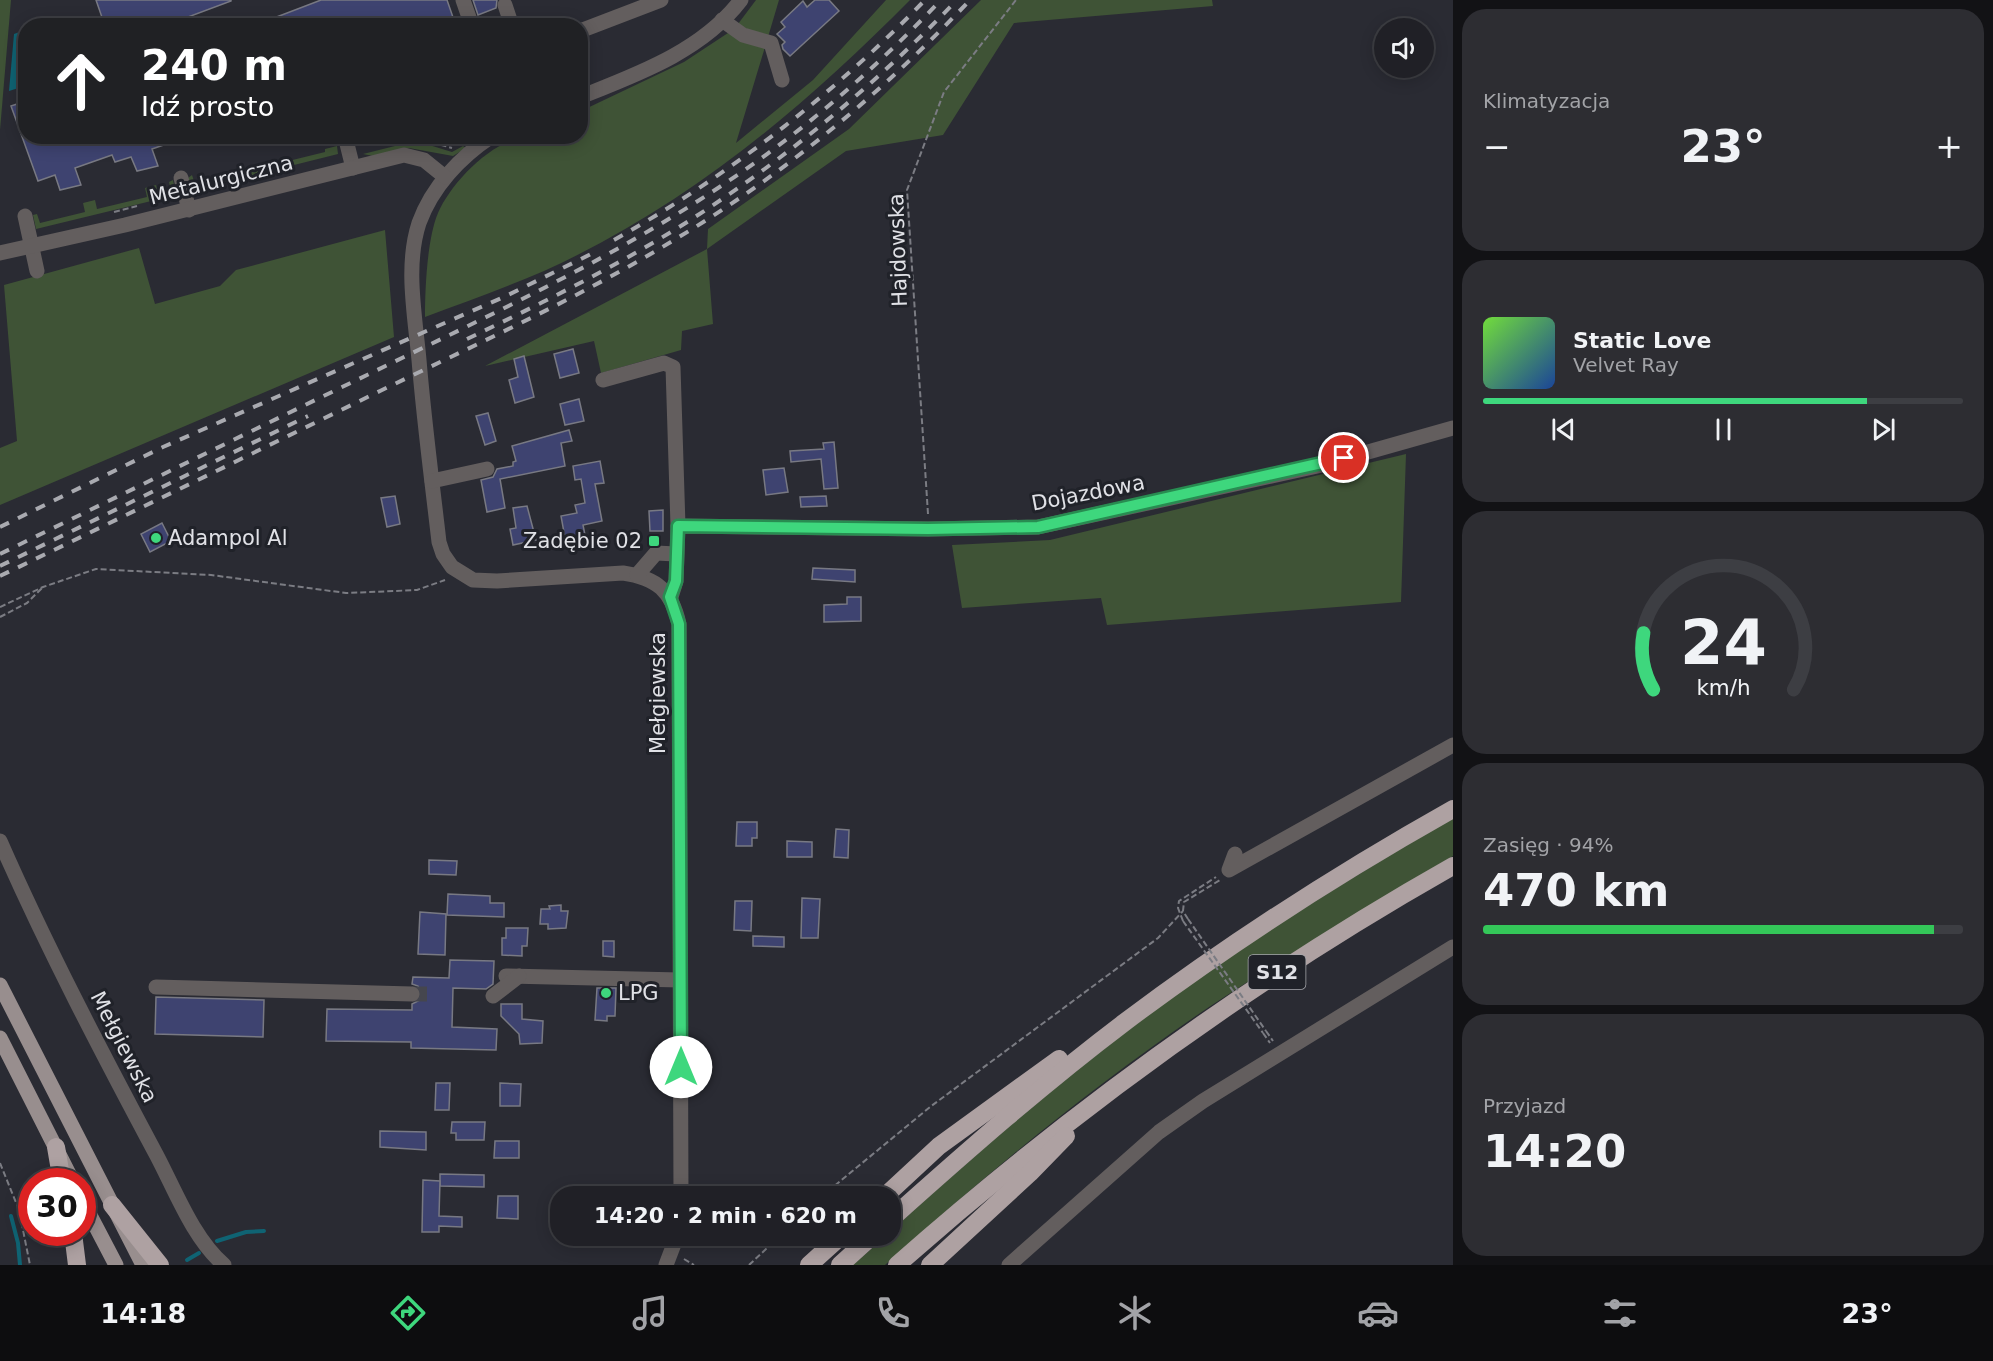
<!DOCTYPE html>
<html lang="pl">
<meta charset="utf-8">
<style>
:root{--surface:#202026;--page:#2d2d32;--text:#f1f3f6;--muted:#a2a3a7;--line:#3d3e43;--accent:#3ed77d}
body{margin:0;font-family:"DejaVu Sans",sans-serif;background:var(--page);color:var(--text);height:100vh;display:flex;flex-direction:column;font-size:22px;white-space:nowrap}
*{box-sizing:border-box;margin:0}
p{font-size:20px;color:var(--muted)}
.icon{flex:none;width:33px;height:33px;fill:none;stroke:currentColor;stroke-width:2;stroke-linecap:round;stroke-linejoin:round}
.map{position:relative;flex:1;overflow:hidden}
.side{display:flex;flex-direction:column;gap:9px;padding:9px;background:#121215;width:540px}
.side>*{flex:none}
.banner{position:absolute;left:18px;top:18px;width:570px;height:126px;border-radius:24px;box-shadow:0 3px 15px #0003,0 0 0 2px var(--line);background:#202124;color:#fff;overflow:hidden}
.controls{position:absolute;left:1374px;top:18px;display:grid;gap:12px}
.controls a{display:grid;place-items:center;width:60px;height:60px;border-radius:50%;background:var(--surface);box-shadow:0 3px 15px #0003,0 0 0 2px var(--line);font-size:30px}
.speed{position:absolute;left:18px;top:1168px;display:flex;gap:12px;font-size:30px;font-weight:700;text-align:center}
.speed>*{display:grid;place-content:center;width:78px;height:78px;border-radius:50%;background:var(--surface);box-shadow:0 3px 15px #0003,0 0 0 2px var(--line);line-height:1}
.speed .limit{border:9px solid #d22;background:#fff;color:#111}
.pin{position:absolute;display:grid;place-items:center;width:51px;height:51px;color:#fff;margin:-26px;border:3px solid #fff;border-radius:50%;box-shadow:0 2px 6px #0007}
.me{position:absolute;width:66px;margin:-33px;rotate:0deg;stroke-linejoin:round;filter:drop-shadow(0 0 4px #0008)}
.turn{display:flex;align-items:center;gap:21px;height:126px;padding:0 24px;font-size:27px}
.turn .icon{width:78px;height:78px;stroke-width:2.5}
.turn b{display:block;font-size:42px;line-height:51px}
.big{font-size:45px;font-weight:700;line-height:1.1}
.side .card{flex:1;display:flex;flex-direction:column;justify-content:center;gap:9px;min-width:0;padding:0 21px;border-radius:24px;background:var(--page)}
.side .dial{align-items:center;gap:0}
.dial svg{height:156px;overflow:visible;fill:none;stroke:var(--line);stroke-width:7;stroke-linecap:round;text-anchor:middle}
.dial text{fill:var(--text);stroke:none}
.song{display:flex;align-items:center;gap:18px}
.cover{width:72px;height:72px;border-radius:9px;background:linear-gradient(135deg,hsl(100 70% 55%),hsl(220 70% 35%))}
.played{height:6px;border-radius:3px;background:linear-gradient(90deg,var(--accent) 80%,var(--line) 80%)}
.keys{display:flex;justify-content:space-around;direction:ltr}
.heat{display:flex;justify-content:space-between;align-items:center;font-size:33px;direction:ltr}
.charge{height:9px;border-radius:4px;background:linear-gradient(90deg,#34c759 94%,var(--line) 0)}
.trip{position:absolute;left:550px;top:1186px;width:351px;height:60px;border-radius:24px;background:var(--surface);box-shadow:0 3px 15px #0003,0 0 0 2px var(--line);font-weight:700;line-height:60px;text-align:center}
.tabs{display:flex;height:96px;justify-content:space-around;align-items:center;background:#0d0d0f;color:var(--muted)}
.tabs .icon{width:42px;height:42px}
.tabs .active{color:var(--accent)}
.tabs b{font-size:27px;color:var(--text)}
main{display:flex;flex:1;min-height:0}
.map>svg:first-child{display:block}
</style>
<main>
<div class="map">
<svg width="1453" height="1265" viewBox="0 0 1453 1265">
<rect width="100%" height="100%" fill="#2a2b33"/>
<g fill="#3f5336">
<path d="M0,0h11l-11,130z"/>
<path d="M756,0h23l-11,37 -12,-3 -18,-10z"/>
<path d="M886,0h24c-109,110 -223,206 -366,271 -39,17 -79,31 -119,46 0,-28 2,-78 13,-104 13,-30 53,-72 87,-76 18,-3 38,0 55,-1l1,-25 103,-49 44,-29 37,14 -29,96 77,-63z"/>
<path d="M981,0h231l1,6 -199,17 -71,112 -97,16 -139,98 6,75 -31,7 -1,19 -80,23 -7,-32 -109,25 222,-117 1,-20 141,-100z"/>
<path d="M407,143l19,1 26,8 11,-6 3,2 -13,8 -44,-8 -36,8 -10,-2z"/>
<path d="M337,146l1,8 -144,36h-3l-3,-12 4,-3 3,9 130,-32v-3z"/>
<path d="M173,180l3,15 -140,34 -3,-14 4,-1 3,9 45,-11 -2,-9 12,-3 2,9 50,-12 -2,-9 11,-3 2,9 13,-3 -2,-9z"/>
<path d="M385,230l9,107 -394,168v-57l17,-7 -13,-156 135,-37 16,56 65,-18 16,-16z"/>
<path d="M1406,454l-5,148 -294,23 -6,-27 -139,10 -10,-63 98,-5z"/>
<path d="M1453,818v38c-82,49 -164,98 -244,151 -114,77 -222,166 -324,258h-32l33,-29h5v-5c95,-86 193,-171 297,-245 85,-61 175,-115 265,-168z"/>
</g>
<path fill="#0f6373" d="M25,30v56l-16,5 5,-57z"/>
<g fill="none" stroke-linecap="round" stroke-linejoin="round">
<g stroke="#0f6373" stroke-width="4">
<path d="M11,1216l7,27 2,22"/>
<path d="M217,1241l29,-9 18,-1"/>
<path d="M187,1260l12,-7"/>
</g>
</g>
<g fill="#3e4370" stroke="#787983" stroke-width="1.5">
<path d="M96,0h135v1l-67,25h-59z"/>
<path d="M321,0h126l9,26h-203z"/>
<path d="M473,0h24l-1,8 -18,7z"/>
<path d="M815,0h14l10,11 -49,45 -7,-7 -1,-4 3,-3 -8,-8 8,-7 -4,-5 22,-21 4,6z"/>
<path d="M26,101v35l158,2 -32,11 6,17 -21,5 -6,-14 -16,5 -3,-7 -37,13 6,17 -21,5 -5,-15 -17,6 -27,-75z"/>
<path d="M573,349l6,24 -19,5 -6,-24z"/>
<path d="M524,356l10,41 -19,6 -6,-23 9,-3 -4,-18z"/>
<path d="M579,399l5,22 -19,4 -5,-21z"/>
<path d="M488,413l8,28 -11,4 -9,-29z"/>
<path d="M569,430l3,11 -11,2 4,23 -65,13 5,29 -18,4 -6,-32 12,-3 4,-8 16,-3v-4l3,-1 -4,-15z"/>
<path d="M834,442l4,46 -14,1 -3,-30 -30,3 -1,-11 34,-2 -1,-6z"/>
<path d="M600,461l4,22 -9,1 7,37 -19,4 2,10 -20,3 -4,-22 16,-3 -2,-8 10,-2 -4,-24 -6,1 -2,-14z"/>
<path d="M784,468l4,24 -22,3 -3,-25z"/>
<path d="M395,496l5,28 -13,3 -6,-29z"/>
<path d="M826,496l1,10 -26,1 -1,-10z"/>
<path d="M527,506l9,34 -23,5 -3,-16 6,-1 -3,-20z"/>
<path d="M663,510v21h-13l-1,-20z"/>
<path d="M162,523l9,18 -21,11 -9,-18z"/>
<path d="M813,568l42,2v12l-43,-3z"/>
<path d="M847,597h14v24l-37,1v-17l23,-1z"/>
<path d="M737,822h20v16h-5v8h-16z"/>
<path d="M836,829l13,1 -1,28 -14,-1z"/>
<path d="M787,841l25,1v15h-25z"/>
<path d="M429,860l28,1 -1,14 -27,-1z"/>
<path d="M448,894l42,2v7h14v14l-57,-2z"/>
<path d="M802,898l18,1 -2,39h-17z"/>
<path d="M735,901h17l-1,30 -17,-1z"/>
<path d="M561,905v6h7l-2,17 -18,1v-5h-8l1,-15h9l-1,-3z"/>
<path d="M420,912l26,2 -1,41 -27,-1z"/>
<path d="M506,928h22l-1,18h-5v10l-20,-1v-17h4z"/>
<path d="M753,936l31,1v10l-31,-1z"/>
<path d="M603,941h11v16l-11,-1z"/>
<path d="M450,960l44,1 -1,23 -7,5 -33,-1 -1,39 45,2 -1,21 -85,-2v-6l-85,-1 1,-32 85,1v-6l8,-4 2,-6 -4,-8 -6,-2 1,-7 36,1z"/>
<path d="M597,988h19l-1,28h-8v5l-12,-1z"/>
<path d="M156,997l108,3 -1,37 -108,-3z"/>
<path d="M501,1004h21v15l21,2 -1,22 -22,1 -1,-10 -18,-18z"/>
<path d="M436,1083h14l-1,27h-14z"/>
<path d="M500,1083l21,1 -1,22h-20z"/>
<path d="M452,1122h33l-1,18h-28v-7h-5z"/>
<path d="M380,1131l46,1v18l-46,-3z"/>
<path d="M495,1141h24v17h-25z"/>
<path d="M440,1174l44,1v12l-44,-1z"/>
<path d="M423,1180l17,1 -1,35 23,1v10l-23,-1v6h-17z"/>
<path d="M498,1196h20v23l-21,-1z"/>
</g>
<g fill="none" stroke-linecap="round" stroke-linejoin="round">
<path stroke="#45464e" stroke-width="15" stroke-dasharray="15 8" stroke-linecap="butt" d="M412,994h23"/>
<g stroke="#7b7c83" stroke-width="2" stroke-dasharray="6 3" stroke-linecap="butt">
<path d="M405,141h22l25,7"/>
<path d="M114,212l23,-6"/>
<path d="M928,514l-21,-324 37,-98 72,-92"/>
<path d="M0,607l43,-20 53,-18 115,6 135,18 71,-3 28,-10"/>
<path d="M0,617l27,-14 15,-15"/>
<path d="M1188,919l-5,-8 1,-9 36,-22"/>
<path d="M1183,921l-5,-13 1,-7 37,-24"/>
<path d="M1266,1031l7,10"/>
<path d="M1263,1033l7,10"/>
<path d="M0,1163l19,47 11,55"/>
<path d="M821,1197l109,-90 228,-169 25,-27"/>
<path d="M684,1259l10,6"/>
<path d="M749,1265l31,-29"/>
</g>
<g stroke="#635e5e" stroke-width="15">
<path d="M463,0l9,26"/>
<path d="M505,5l7,21"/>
<path d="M722,20l21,15 28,8 11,37"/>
<path d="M580,31l81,-31"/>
<path d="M580,97c58,-23 122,-46 161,-97"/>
<path d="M345,136l8,32"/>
<path d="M492,136c-32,21 -60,51 -73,87 -14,43 -4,92 0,137 5,61 13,121 20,182l4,12 9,13 21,13 24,1 126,-8c34,5 49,18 56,51l2,573"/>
<path d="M181,178l8,32"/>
<path d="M25,216l12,55"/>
<path d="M0,253l125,-28 279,-70 20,5 21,17"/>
<path d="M603,380l61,-17 9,4 5,159"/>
<path d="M432,481l55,-12"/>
<path d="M637,575l19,-22 20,1"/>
<path d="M671,597l5,-16 2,-55 250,3 110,-2 284,-62 131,-37"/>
<path d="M0,841c47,107 102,212 157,315 19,36 36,82 67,109"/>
<path d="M1235,854l-6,16 224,-125"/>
<path d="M506,976l174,4"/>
<path d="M156,987l256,7"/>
<path d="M493,996l26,-20"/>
<path d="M666,1265l11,-29"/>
<path d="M1009,1265l150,-133 44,-31 250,-154"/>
</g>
<g stroke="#988e8e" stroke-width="15">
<path d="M0,985l143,280"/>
<path d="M0,1038l73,144"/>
<path d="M82,1200l34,65"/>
</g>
<g stroke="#aea1a2" stroke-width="18">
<path d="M56,1147l6,35"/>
<path d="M884,1197l55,-51 120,-87"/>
<path d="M112,1205l48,60"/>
<path d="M891,1219c76,-68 152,-135 234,-197 104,-78 214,-149 328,-213"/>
<path d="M73,1233l4,32"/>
<path d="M809,1265l32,-29"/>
<path d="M840,1265l32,-29"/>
<path d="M897,1265c172,-152 356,-286 556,-399"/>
<path d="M930,1265l100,-92 36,-37"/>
</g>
<g stroke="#a9aab0" stroke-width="4" stroke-dasharray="10 10" stroke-linecap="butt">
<path d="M614,240c114,-64 220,-146 311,-240"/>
<path d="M467,339c71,-34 142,-69 209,-110 103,-64 197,-142 281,-229"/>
<path d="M0,527l163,-80 343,-151 85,-42"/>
<path d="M0,554c123,-60 245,-120 367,-179 123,-60 247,-117 360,-193 78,-52 149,-114 214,-182"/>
<path d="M0,566l308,-150"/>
<path d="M0,576c127,-61 253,-123 380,-185 101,-49 203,-95 299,-154 108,-65 205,-146 291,-237"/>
</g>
<g stroke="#7b7c83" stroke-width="2" stroke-dasharray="6 3" stroke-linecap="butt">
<path d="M1188,919l78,112"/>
<path d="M1183,921l80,112"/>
</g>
</g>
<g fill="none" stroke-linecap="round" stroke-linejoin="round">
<g stroke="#288c51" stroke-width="15">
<path id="route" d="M681,1067l-2,-443 -9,-27 6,-16 2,-55 250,3 110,-2 306,-69"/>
</g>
<use href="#route" stroke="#3ed77d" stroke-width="10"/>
</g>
<g fill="#3ed77d" stroke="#202229" stroke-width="2">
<circle cx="156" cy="538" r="6"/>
<rect x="648" y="535" width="12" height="12" rx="3"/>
<circle cx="606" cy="993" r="6"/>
</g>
<g text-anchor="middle" stroke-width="6" stroke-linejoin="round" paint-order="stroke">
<rect fill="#202229" stroke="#a6a8ad" stroke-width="1.5" x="1248.5" y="955" width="57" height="34" rx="4.5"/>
<g font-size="20" font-weight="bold" fill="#e0e1e6">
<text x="1277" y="979">S12</text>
</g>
<g font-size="21" fill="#e0e1e6" stroke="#202229">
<text transform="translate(221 180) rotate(-14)" y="7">Metalurgiczna</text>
<text transform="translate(898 250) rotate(-92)" y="7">Hajdowska</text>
<text transform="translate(1088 493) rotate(-11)" y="7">Dojazdowa</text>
<text transform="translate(658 693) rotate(-90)" y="7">Mełgiewska</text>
<text transform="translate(124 1047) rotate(63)" y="7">Mełgiewska</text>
</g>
<g font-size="21" fill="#e0e1e6" stroke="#202229" text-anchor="start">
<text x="168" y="545">Adampol Al</text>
<text x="642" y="548" text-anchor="end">Zadębie 02</text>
<text x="618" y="1000">LPG</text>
</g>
</g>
</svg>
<div class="controls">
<a><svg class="icon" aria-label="sound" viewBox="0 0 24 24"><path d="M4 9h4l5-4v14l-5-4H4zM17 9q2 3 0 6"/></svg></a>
</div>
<div class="speed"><div class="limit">30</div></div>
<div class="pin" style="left:1344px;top:458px;background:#d93025"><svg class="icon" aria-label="arrive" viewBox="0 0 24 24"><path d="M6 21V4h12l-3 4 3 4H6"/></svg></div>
<svg class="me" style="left:681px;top:1067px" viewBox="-20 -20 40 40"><circle r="19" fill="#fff"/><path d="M0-13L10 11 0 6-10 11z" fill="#3ed77d"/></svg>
<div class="trip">14:20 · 2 min · 620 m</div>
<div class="banner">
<div class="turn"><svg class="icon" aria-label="ahead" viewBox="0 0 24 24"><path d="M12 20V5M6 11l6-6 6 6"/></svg><div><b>240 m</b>Idź prosto</div></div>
</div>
</div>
<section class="side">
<div class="card"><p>Klimatyzacja</p>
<div class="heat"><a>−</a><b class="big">23°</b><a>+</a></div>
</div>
<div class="card">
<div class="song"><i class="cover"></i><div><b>Static Love</b><p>Velvet Ray</p></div></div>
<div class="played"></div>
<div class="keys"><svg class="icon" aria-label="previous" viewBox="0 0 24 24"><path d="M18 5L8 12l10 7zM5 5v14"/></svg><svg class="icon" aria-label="pause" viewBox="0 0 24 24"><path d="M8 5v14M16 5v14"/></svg><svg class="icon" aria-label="next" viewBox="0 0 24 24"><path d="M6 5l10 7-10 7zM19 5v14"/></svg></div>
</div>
<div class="card dial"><svg viewBox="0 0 100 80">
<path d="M14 69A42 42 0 1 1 86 69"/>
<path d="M14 69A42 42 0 0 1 9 40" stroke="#3ed77d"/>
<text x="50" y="56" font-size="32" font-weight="700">24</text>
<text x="50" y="72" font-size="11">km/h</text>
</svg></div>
<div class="card"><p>Zasięg · 94%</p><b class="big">470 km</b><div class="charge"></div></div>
<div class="card"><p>Przyjazd</p><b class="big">14:20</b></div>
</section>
</main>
<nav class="tabs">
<b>14:18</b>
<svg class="icon active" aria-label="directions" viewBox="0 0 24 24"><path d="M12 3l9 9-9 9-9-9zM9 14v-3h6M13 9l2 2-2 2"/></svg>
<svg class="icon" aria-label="music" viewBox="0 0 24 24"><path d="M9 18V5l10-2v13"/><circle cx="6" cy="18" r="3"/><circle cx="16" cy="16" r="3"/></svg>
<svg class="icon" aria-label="phone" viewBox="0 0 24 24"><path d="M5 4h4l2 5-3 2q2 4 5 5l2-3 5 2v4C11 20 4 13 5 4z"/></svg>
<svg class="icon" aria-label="climate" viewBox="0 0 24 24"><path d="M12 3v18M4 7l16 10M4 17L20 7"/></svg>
<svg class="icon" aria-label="car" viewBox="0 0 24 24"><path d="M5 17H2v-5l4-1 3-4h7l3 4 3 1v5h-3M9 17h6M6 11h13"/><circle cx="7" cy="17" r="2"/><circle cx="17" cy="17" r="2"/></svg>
<svg class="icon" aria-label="filters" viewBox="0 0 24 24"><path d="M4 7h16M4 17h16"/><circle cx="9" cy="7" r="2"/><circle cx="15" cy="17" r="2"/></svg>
<b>23°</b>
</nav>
